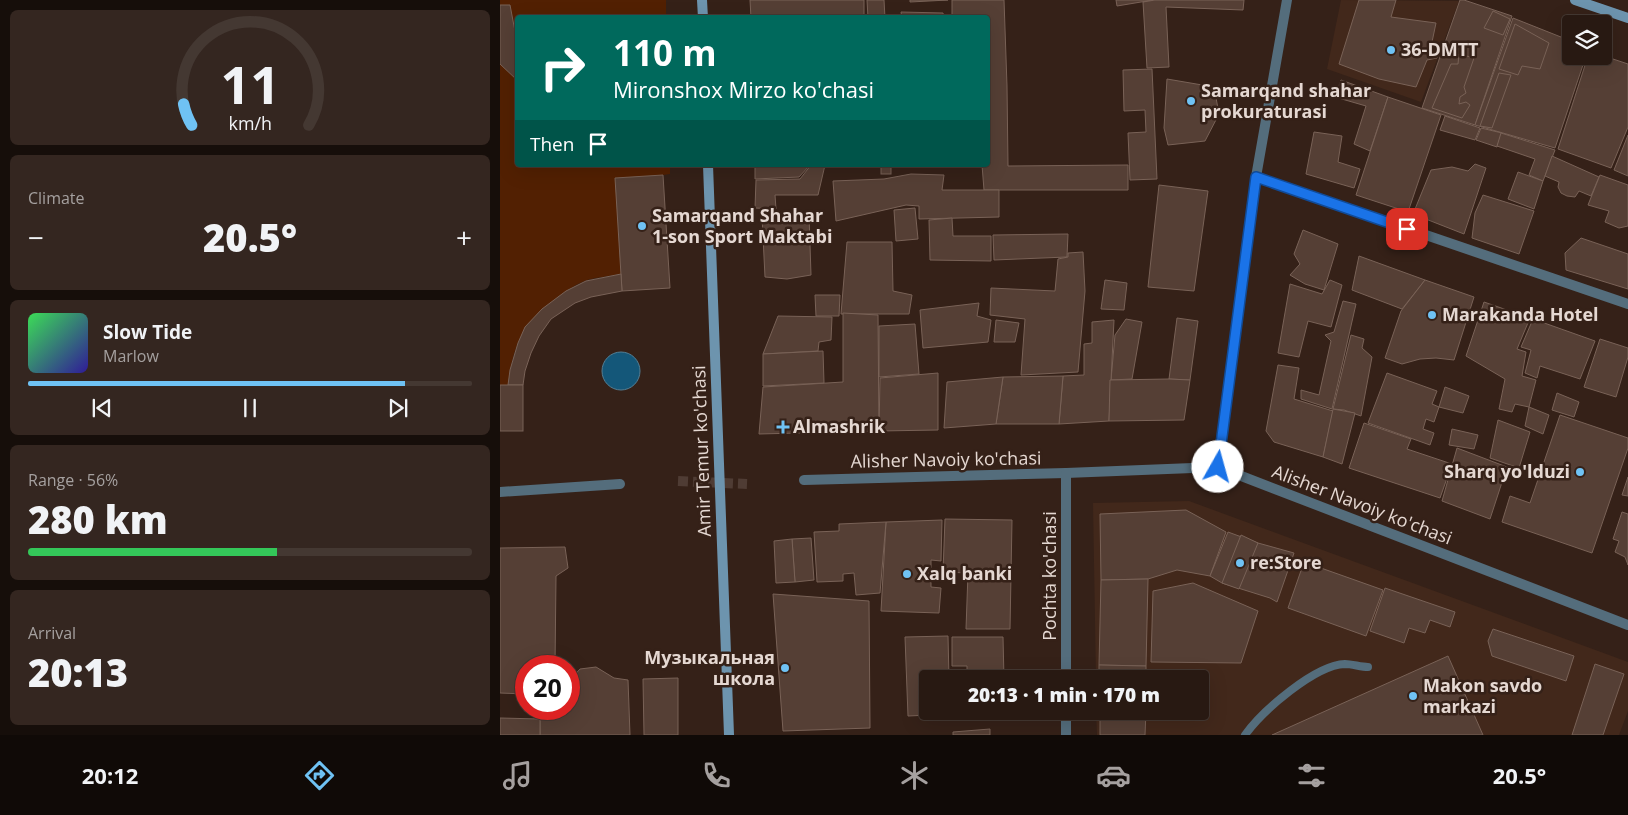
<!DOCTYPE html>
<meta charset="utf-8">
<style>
:root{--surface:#281912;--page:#342620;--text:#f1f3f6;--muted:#a5a09f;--line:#443832;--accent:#6fc2f4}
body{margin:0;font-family:"Open Sans",sans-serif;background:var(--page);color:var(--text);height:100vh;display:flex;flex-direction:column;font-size:19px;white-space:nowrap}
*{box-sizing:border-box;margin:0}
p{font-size:16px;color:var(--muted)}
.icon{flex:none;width:28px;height:28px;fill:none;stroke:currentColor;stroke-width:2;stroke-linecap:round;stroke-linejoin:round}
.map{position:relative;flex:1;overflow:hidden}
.drawer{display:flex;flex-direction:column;gap:10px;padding:10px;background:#160e0a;width:500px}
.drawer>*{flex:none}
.guide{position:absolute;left:15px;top:15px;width:475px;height:152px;border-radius:5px;box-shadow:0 5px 20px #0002,0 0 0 1px var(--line);background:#00695c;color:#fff;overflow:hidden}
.fabs{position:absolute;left:1062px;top:15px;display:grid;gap:10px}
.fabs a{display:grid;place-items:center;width:50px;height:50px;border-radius:5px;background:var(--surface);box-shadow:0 5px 20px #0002,0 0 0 1px var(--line);font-size:25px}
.speed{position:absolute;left:15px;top:655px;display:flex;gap:10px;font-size:25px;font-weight:700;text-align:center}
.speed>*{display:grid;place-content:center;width:65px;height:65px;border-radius:50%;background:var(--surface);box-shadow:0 5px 20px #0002,0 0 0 1px var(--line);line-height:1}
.speed .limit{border:8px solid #d22;background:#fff;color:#111}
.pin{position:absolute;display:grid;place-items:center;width:42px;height:42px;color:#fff;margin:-21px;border-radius:10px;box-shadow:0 2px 8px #0006}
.me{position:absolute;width:55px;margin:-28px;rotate:7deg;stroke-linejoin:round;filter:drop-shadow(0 0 4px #0008)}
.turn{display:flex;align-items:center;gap:18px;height:105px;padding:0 15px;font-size:22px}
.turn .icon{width:65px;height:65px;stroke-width:2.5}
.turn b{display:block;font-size:35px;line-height:42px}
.then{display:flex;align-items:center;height:48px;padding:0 15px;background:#0003;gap:10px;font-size:19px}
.big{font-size:38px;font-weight:800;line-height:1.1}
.drawer .widget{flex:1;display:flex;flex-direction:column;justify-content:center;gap:8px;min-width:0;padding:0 18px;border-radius:8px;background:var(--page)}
.drawer .dial{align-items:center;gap:0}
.dial svg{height:130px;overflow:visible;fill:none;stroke:var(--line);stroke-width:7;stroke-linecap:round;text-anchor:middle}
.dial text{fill:var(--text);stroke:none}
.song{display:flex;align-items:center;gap:15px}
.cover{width:60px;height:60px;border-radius:8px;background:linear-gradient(135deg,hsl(130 70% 55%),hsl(250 70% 35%))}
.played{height:5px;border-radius:2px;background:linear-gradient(90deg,var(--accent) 85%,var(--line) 85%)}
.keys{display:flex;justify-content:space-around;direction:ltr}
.heat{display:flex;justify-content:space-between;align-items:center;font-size:28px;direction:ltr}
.charge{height:8px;border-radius:4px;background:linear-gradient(90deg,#34c759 56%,var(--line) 0)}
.trip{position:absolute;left:419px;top:670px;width:290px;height:50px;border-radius:5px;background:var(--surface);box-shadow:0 5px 20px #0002,0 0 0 1px var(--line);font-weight:800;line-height:50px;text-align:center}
.dock{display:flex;height:80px;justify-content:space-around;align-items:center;background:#100a07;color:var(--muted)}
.dock .icon{width:35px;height:35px}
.dock .on{color:var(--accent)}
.dock b{font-size:22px;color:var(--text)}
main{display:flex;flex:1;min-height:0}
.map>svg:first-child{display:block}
</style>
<main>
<section class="drawer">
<div class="widget dial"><svg viewBox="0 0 100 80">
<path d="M14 69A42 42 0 1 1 86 69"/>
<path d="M14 69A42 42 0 0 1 9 56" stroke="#6fc2f4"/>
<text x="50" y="56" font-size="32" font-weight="700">11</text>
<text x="50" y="72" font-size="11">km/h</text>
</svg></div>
<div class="widget"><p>Climate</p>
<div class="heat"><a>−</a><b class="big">20.5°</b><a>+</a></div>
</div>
<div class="widget">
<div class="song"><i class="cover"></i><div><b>Slow Tide</b><p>Marlow</p></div></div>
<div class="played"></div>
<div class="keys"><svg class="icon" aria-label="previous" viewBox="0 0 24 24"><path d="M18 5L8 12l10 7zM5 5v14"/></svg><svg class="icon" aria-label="pause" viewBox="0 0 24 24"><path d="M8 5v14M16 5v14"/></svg><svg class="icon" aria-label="next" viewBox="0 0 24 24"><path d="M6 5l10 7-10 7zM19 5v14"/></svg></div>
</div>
<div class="widget"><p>Range · 56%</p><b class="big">280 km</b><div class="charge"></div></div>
<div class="widget"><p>Arrival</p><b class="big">20:13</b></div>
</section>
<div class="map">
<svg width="1128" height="735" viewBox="0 0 1128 735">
<rect width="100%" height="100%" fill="#352118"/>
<g fill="#42281b">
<path d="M841,0l118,1 -38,101 -94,-33z"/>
<path d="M689,501l439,161v49l-9,24h-522l-1,-24h104v-32h-104l-3,-176z"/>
</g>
<path fill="#522002" d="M0,0h166v17l-148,1v147h152v9l-7,1 -42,99c-11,2 -23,3 -34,6 -11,4 -21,11 -30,18 -34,25 -44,46 -49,87h-8z"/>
<circle fill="#145779" stroke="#537e94" cx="121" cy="371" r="19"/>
<g fill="#553f35" stroke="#796257">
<path d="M250,0h114v18h-113z"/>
<path d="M367,0h17l1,18h-17z"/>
<path d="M410,0h38l-38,2z"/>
<path d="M452,0h52l3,86 1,80 120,-1v25h-144l-2,-25h6v-147h-36z"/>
<path d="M616,0h37l-36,6z"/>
<path d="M655,0h89l-1,10 -77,-3 3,60 -22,1 -4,-66z"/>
<path d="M859,0h37l-5,17 45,6 -4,19 8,6 -3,10 -10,2 -11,27 -37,-8 -40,-15z"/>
<path d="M960,0h4l48,16 -37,109 -53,-17z"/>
<path d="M0,5h10l8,42v34l-18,-17z"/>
<path d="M993,11l17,8 -7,16 -19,-7z"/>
<path d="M401,12l42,1 1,5h-42z"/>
<path d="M1013,18l58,23v15h15l-31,92 -80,-23z"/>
<path d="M1015,24l34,19 -9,26 -18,-3 -4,9 -19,-6z"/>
<path d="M959,54l15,4 -10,29 2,6 -6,4 -1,7 7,-2 4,3 -8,13 -30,-10 19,-44h7z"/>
<path d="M1088,56h16l24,8v63l-17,41 -53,-19z"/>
<path d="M652,69l5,110 -27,1 -2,-47 18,-1 -1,-22 -21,1 -1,-41z"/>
<path d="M999,73l12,2 -19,53 -12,-2z"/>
<path d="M667,79l47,8 5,27 -14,27 -37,4 -4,-17z"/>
<path d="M841,80l47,17 -18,54 -16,-7 12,-38 -31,-9z"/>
<path d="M888,97l53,18 -33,97 -52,-17z"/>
<path d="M945,116l35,12 -5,12 -35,-10z"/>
<path d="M981,128l21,5 -5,14 -21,-7z"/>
<path d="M814,132l28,4 -4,26 22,7 -6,19 -48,-14z"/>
<path d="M1001,133l54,17 -12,31 -14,-6 6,-16 -38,-13z"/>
<path d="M1128,135v41l-14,-6z"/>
<path d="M1052,156l47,21 -8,19 -12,-5 -4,6 -8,-1 -6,-3 -3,-6 1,-5 -14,-6z"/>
<path d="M975,164l11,4 -22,66 -51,-20 18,-44 21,-3 16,4z"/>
<path d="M255,165h55l-11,12 -44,2z"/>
<path d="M311,165h14l-7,30h-43l1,14 -21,-1 1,-28 44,-1z"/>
<path d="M329,165h34v1l-31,1z"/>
<rect x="381" y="165" width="10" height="9"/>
<path d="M1018,172l25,9 -9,28 -26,-10z"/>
<path d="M411,174l33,1 -2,15h57v27l-80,2v-13l-13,-1 -70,16 -3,-40 51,-2z"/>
<path d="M163,175l7,113 -48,3 -7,-113z"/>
<path d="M1100,175l28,10v41l-9,2 -14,-6 4,-11 -21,-6z"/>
<path d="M659,185l49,6 -14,100 -46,-4z"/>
<path d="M983,195l51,16 -15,43 -47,-16 3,-25z"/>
<path d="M415,208l3,31 -22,2 -2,-31z"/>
<path d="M309,215l2,60 -24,4 -22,-2 -3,-61z"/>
<path d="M452,218l1,18h38v25l-61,-1 -1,-40z"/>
<path d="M803,230l35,14 -14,46 -19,-6 -15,-9 10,-11 -6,-10z"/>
<path d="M568,234l-1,23 -73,3 -1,-25z"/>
<path d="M1081,238l47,16v35l-62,-19 -1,-17z"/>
<path d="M347,242h45l1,49 19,4 -3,19h-68z"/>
<path d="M583,252l2,39 -7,81 -57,3 4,-56 -35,-4 1,-27 64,3 3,-32 10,-2v-4z"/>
<path d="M859,256l66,24 -23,29 -50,-19z"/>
<path d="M121,274l1,17 -31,6 -16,6 -24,16 -12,17 -8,17 -6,18 -2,14h-15l2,-15 8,-27 7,-16 17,-18 24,-18 20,-10z"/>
<path d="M605,280l22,3 -3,27 -23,-1z"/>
<path d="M830,280l12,5 -11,42 -23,-6 -9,36 -21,-4 12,-69 32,10z"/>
<path d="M925,280l49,17 -20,63 -18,-2 -16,1 -18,5 -17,-6 16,-47z"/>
<path d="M315,295h25l-1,21h-23z"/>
<path d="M843,301l13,3 -24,105 -31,-10v-9l18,5 12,-54 -6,-6 9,-3z"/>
<path d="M984,302l46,16 -13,31 9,3 -4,24 14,4 -7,27 -14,-3 -3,8 -13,-3 6,-30 -39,-23z"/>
<path d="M479,303l-2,13 14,4 -3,22 -65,6 -3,-38z"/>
<path d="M343,313l35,2 1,116 -120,3 4,-47 80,-5z"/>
<path d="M278,316l54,1 -1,23 -12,2 -1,9 -55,3z"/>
<path d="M677,318l21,3 -8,59 -21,-1z"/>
<path d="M626,319l16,3 -10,57 -21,1 4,-45z"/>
<path d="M1033,319l62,22 -15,38 -40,-13 -3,12 -12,-5 6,-23 -10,-3z"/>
<path d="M496,320l23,3 -4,19h-21z"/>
<path d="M614,320l-5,101 -50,3 4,-48 21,-1v-31l8,-1v-21z"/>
<path d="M415,324l4,50 -40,3v-51z"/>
<path d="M851,335l13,4 -2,9 10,9 -11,59 -17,-6 -11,-1z"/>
<path d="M1100,339l28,9v9l-12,40 -32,-10z"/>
<path d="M323,351l1,32 -61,3v-32z"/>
<path d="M778,365l21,3 -5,31 39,12 -10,46 -49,-15 -8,-11z"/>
<path d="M438,373v57l-59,1 1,-53z"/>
<path d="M887,373l50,18 -5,13 7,3 -5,15 -8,-3 -3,10 11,4 -4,12 -62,-22z"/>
<path d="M563,376l-4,48h-63l7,-47z"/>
<path d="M503,377l-7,47 -52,4 3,-46z"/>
<path d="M669,379l21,1 -6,40 -75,1 1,-41z"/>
<rect x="0" y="385" width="23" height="46"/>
<path d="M945,387l24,9 -6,17 -24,-6z"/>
<path d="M1057,393l22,9 -5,15 -22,-7z"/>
<path d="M1029,407l20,8 -6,19 -18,-8z"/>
<path d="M833,409l22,4 -13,51 -19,-7z"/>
<path d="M1060,415l68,23v10l-36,105 -90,-31 8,-26 20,7z"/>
<path d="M998,420l32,12 -11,36 -29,-10z"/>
<path d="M864,423l47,16 -4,10 45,15 -12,34 -91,-30z"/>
<path d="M952,429l26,6 -4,14 -25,-4z"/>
<path d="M957,448l50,19 -17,52 -48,-18z"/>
<path d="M1128,477v19l-6,-1z"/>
<path d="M686,510l40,22 -16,44 -33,-6 -29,9 -47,1 -1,-66z"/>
<path d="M1122,512l6,2v51l-3,-8 -10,-5 4,-11 -6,-2z"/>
<path d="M445,519l67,1 -2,109h-44l2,-56 -25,-1z"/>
<path d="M442,520l-1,41 -10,-1v27l10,1 -2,25 -58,-2 5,-89z"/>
<path d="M386,522l-6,71 -24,2 -2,-22 -11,1v7l-26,1 -3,-50 25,-1v-7z"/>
<path d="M728,532l30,11 36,10 -17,49 -7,-4 -48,-15 -12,-7z"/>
<path d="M741,535l17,8 -19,46 -17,-6z"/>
<path d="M311,538l3,42 -19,2 -3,-43z"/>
<path d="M292,539l3,43 -19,1 -2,-42z"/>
<path d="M65,547l3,21 -12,8 -1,90h-29v28l-26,-1v-145z"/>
<path d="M804,562l79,28 -17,46 -78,-28z"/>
<path d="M648,579l-2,87 -47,-1 2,-85z"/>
<path d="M693,583l65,28 -17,52 -90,-1 2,-71z"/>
<path d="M885,588l70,24 -5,15 -20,-7 -5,13 -16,-5 -5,15 -34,-12z"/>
<path d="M273,594l96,7 1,127 -87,3z"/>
<path d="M993,629l81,27 -8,25 -74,-25 -4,-15z"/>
<path d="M448,636l1,43h-21v32h23v3l-43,2 -3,-79z"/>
<path d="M452,637h51l1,42h-37v-13h-15z"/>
<path d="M948,656l35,79h-211z"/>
<path d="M1095,664l29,10 -21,61h-31z"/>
<path d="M599,665l47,1v13h-47z"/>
<path d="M96,667l18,11 14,2 2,55h-90v-26h29v-28l11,-12z"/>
<path d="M178,678v57h-34l-1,-56z"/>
<path d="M467,711h38v1l-38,3z"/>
<path d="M600,711h46l-1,24h-45z"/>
<path d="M0,718l40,1v16h-40z"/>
<path d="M490,729v6h-37v-3z"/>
</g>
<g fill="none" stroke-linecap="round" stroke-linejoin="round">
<path stroke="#4f3c34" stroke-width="10" stroke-dasharray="10 5" stroke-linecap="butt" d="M178,481l69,3"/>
<g stroke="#546d7c" stroke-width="8">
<path d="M718,467l38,-290"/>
<path d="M745,735c17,-24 70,-70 100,-71 7,0 16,3 23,3"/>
</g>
<g stroke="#546d7c" stroke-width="10">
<path d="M304,480l262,-7 152,-6 410,158"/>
<path d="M0,492l120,-8"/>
</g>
<g stroke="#546d7c" stroke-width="10">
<path d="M787,0l-31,177 372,127"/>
<path d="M566,679v-206"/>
<path d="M566,735v-24"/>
</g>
<g stroke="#6d94ae" stroke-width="10">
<path d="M202,0l1,18"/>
<path d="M1075,0l53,18"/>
<path d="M208,165l21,570"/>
</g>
</g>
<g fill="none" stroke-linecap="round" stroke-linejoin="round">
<g stroke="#114b97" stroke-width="12">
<path id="route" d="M718,467l38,-290 151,52"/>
</g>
<use href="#route" stroke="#1a73e8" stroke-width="9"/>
</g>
<g fill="#6fc2f4" stroke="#352118" stroke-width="2">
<circle cx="891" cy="50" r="5"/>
<circle cx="691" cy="101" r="5"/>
<circle cx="142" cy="226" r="5"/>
<circle cx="932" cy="315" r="5"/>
<path d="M280.5 419.5h5v5h5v5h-5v5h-5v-5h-5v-5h5z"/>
<circle cx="1080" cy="472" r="5"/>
<circle cx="740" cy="563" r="5"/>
<circle cx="407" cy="574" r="5"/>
<circle cx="285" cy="668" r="5"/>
<circle cx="913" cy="696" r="5"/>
</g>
<g text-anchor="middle" stroke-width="5" stroke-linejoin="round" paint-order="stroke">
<g font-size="18" font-weight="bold" fill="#e5d8d2" stroke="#352118" text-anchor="start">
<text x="901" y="56">36-DMTT</text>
<text x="701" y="97">Samarqand shahar<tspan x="701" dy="21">prokuraturasi</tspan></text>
<text x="152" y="222">Samarqand Shahar<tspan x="152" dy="21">1-son Sport Maktabi</tspan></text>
<text x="942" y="321">Marakanda Hotel</text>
<text x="293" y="433">Almashrik</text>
<text x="1070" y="478" text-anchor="end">Sharq yo'lduzi</text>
<text x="750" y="569">re:Store</text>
<text x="417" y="580">Xalq banki</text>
<text x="275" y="664" text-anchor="end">Музыкальная<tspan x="275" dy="21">школа</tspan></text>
<text x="923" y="692">Makon savdo<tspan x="923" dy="21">markazi</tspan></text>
</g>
<g font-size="18" fill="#e5d8d2" stroke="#352118">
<text transform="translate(202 451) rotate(-92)" y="6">Amir Temur ko'chasi</text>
<text transform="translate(446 460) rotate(-1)" y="6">Alisher Navoiy ko'chasi</text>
<text transform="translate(862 505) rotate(21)" y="6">Alisher Navoiy ko'chasi</text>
<text transform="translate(550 576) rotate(-90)" y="6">Pochta ko'chasi</text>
</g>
</g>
</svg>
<div class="fabs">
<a><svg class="icon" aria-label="layers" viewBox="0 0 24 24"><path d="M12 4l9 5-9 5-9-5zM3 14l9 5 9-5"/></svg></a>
</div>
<div class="speed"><div class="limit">20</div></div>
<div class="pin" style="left:907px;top:229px;background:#d93025"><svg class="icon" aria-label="arrive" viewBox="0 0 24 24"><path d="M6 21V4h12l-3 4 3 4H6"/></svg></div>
<svg class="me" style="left:718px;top:467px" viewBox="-20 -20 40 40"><circle r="19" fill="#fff"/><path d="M0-13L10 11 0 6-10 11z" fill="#1a73e8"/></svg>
<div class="trip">20:13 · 1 min · 170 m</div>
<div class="guide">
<div class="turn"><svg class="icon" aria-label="right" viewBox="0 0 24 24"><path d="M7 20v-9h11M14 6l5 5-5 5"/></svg><div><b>110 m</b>Mironshox Mirzo ko'chasi</div></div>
<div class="then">Then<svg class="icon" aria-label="arrive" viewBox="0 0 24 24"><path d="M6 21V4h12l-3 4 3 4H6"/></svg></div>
</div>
</div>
</main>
<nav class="dock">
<b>20:12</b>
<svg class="icon on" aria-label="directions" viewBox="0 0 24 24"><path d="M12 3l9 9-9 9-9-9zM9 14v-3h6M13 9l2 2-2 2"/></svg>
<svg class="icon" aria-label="music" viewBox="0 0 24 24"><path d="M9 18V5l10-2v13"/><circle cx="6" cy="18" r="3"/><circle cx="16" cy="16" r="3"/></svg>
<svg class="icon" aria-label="phone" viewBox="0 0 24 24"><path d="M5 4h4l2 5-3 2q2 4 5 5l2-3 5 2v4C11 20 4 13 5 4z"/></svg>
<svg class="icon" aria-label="climate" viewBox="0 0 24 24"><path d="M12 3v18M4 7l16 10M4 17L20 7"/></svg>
<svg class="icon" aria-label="car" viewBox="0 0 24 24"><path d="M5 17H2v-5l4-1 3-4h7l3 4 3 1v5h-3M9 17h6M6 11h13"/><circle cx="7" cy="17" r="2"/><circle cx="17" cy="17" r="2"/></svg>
<svg class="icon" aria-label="filters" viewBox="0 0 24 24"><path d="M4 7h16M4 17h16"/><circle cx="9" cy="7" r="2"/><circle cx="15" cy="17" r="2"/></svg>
<b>20.5°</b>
</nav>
